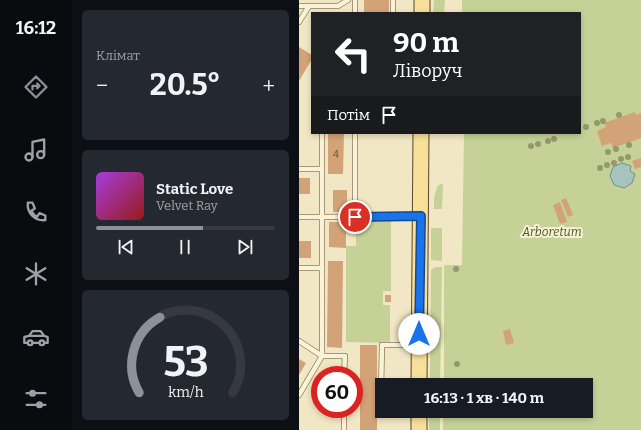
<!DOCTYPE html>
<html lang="uk">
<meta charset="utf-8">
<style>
:root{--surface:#171b24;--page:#242831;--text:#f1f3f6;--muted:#9ea1a6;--line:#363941;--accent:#8c9099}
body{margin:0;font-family:Bitter,serif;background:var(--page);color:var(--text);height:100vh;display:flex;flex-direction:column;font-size:15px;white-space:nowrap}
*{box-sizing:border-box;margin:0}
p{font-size:13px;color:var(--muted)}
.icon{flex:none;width:22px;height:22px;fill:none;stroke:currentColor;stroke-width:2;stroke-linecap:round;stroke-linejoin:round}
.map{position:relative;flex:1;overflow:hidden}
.sheet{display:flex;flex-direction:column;gap:10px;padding:10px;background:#0d0f14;width:227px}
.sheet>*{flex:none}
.hud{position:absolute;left:12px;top:12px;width:270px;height:122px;border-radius:0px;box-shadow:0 2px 6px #0003;background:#202124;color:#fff;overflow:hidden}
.speed{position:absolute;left:12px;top:366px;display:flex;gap:8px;font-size:20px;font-weight:700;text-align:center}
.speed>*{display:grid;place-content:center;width:52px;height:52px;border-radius:50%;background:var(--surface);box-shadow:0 2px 6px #0003;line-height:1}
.speed .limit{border:6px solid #d22;background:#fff;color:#111}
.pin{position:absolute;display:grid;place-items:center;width:34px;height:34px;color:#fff;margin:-17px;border:2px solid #fff;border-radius:50%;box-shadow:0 1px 4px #0007}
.me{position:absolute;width:44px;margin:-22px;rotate:0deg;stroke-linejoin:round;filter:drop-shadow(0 0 3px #0008)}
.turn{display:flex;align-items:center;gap:14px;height:84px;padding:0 16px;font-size:18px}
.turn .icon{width:52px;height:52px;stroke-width:2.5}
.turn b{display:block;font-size:28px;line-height:34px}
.then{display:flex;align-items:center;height:38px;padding:0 16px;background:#0003;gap:8px;font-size:15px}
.big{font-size:30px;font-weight:700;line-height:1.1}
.sheet .tile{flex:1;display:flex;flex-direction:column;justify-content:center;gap:6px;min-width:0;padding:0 14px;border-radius:6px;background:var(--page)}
.sheet .dial{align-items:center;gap:0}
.dial svg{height:104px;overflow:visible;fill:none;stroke:var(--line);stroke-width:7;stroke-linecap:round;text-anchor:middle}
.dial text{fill:var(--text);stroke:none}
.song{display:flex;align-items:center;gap:12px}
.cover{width:48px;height:48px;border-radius:6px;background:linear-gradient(135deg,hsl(280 70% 55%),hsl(0 70% 35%))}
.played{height:4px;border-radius:2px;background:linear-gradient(90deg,var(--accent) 60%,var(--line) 60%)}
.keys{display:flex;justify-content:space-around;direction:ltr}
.heat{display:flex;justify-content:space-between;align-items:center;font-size:22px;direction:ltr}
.trip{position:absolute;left:76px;top:378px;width:218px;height:40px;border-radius:0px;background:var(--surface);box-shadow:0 2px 6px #0003;font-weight:700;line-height:40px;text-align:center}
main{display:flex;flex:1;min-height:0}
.dock{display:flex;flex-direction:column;width:72px;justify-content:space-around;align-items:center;background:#090b0e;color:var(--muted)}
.dock .icon{width:28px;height:28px}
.dock .selected{color:var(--accent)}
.dock b{font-size:18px;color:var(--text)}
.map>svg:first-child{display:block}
</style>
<main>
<nav class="dock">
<b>16:12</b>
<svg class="icon selected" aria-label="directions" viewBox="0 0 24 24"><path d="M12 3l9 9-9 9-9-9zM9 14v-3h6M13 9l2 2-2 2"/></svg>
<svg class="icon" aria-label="music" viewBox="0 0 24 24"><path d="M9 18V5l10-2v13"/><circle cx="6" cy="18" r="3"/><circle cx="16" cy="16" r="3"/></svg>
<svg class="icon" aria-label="phone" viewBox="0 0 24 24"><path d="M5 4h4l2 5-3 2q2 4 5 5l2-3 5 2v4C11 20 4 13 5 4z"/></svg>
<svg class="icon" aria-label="climate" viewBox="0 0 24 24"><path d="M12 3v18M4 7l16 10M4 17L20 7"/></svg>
<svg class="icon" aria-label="car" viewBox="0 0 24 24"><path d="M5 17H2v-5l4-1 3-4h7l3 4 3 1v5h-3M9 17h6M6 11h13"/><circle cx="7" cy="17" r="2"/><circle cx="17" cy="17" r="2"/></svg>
<svg class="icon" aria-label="filters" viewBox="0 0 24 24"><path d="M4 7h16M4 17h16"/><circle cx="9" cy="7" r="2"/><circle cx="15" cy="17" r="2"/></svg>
</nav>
<section class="sheet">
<div class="tile"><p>Клімат</p>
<div class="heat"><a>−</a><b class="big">20.5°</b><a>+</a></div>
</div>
<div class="tile">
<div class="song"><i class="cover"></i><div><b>Static Love</b><p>Velvet Ray</p></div></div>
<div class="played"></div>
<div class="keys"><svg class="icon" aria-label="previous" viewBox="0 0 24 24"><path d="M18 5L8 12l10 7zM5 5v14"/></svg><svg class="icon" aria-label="pause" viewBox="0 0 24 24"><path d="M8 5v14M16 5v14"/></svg><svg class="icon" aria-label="next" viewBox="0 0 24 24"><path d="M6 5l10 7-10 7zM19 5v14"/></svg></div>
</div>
<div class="tile dial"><svg viewBox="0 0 100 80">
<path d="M14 69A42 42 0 1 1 86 69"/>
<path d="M14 69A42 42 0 0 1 30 11" stroke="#8c9099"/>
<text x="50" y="56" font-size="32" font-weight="700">53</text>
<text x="50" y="72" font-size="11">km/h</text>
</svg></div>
</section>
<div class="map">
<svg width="342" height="430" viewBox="0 0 342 430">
<rect width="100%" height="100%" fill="#f1e7c4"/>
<g fill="#c6d197">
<path d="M135,0h11l-1,13h-11z"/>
<path d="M163,0h179v430h-198v-19h143v-26h-142v-119l1,-1h17l2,-132h116v-120h-118z"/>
<path d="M144,184l-1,25h-8v-12l4,-12z"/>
<path d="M57,221h35v70h-8v14h7v38l-44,-1v-96h10z"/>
<path d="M132,228h11v33l-11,-1z"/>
<path d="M136,267h7l-2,118h-10l1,-114 1,-2z"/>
<rect x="130" y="411" width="11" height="19"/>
</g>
<path fill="#a6c4bd" stroke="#6c938c" d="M323,163l9,3 -1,5 5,3 -3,9 -8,5 -10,-3 -4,-9 3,-9z"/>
<g fill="#d2a377">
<rect x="65" y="0" width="25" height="13"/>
<path d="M0,47l13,8v4l-13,22z"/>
<path d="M336,112l1,3 5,-2v25l-28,10 -2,-5 -9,3 -5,-15 9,-4 -2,-4z"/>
<path d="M29,133h16l-1,41h-15z"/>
<path d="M342,158v9l-6,2 -3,-8z"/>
<rect x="0" y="178" width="11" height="16"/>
<rect x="34" y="190" width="14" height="22"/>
<path d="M267,198l7,17 -5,2 -7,-17z"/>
<path d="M261,202l7,20 -7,2 -7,-19z"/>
<path d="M30,222h17v26l-17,-1z"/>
<rect x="0" y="241" width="12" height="17"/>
<path d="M29,261h15l-1,87 -15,-1z"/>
<rect x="86" y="295" width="6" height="7"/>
<path d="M211,329l4,14 -8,2 -3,-14z"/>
<rect x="61" y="345" width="17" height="85"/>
<path d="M0,359l7,4 -7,12z"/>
</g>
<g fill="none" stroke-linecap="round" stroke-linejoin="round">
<g stroke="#8d7959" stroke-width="6">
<g id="service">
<path d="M56,0v13"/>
<path d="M0,6h39l10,-6"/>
<path d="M94,13v-13"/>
<path d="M0,22l10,-16"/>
<path d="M56,133v84"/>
<path d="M0,169h23v48l97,-1"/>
<path d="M23,169v-36"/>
<path d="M0,217h23v51h-23"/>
<path d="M0,341l23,15h23l-1,19"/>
<path d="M82,391l1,-46h35"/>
<path d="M0,395l23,-39v-88"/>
<path d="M45,430v-21"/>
</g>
</g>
<g stroke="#5b462d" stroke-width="17">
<g id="primary">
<path d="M123,13v-13"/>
<path d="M120,385l2,-252"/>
<path d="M120,430v-19"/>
</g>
</g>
<use href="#service" stroke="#fbf3d8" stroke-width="4.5"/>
<use href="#primary" stroke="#f7e099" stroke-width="15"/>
</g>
<g fill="#94996b">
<circle cx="320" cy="115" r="3"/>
<circle cx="304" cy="121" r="3"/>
<circle cx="298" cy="123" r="3"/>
<circle cx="287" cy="127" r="3"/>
<circle cx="255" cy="139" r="3"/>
<circle cx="249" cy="141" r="3"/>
<circle cx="239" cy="144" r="3"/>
<circle cx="330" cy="145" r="3"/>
<circle cx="232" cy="146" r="3"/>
<circle cx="317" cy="149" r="3"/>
<circle cx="309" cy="152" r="3"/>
<circle cx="329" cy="157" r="3"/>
<circle cx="322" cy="159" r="3"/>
<circle cx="315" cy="163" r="3"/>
<circle cx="308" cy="165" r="3"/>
<circle cx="301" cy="168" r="3"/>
<circle cx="157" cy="269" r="3"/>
<circle cx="158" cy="364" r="3"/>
</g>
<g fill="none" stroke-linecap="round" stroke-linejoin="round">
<g stroke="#114b97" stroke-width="10">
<path id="route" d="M56,217l66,-1 -2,118"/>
</g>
<use href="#route" stroke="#1a73e8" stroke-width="7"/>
</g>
<g text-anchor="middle" stroke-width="4" stroke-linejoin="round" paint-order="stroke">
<g font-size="10" fill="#624c34">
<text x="37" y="158">4</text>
</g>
<g font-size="12" font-style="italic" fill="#485a23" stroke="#f8f0d4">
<text x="253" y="236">Arboretum</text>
</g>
</g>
</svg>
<div class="speed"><div class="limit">60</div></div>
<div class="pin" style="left:56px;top:217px;background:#d93025"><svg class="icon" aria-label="arrive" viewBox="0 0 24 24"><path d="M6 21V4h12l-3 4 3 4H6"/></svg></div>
<svg class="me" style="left:120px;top:334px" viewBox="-20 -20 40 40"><circle r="19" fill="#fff"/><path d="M0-13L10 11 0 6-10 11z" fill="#1a73e8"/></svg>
<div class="trip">16:13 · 1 хв · 140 m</div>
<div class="hud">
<div class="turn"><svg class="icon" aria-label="left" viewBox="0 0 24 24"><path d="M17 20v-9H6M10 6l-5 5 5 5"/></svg><div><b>90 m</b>Ліворуч</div></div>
<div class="then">Потім<svg class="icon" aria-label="arrive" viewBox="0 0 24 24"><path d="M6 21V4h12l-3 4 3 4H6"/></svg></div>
</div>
</div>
</main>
